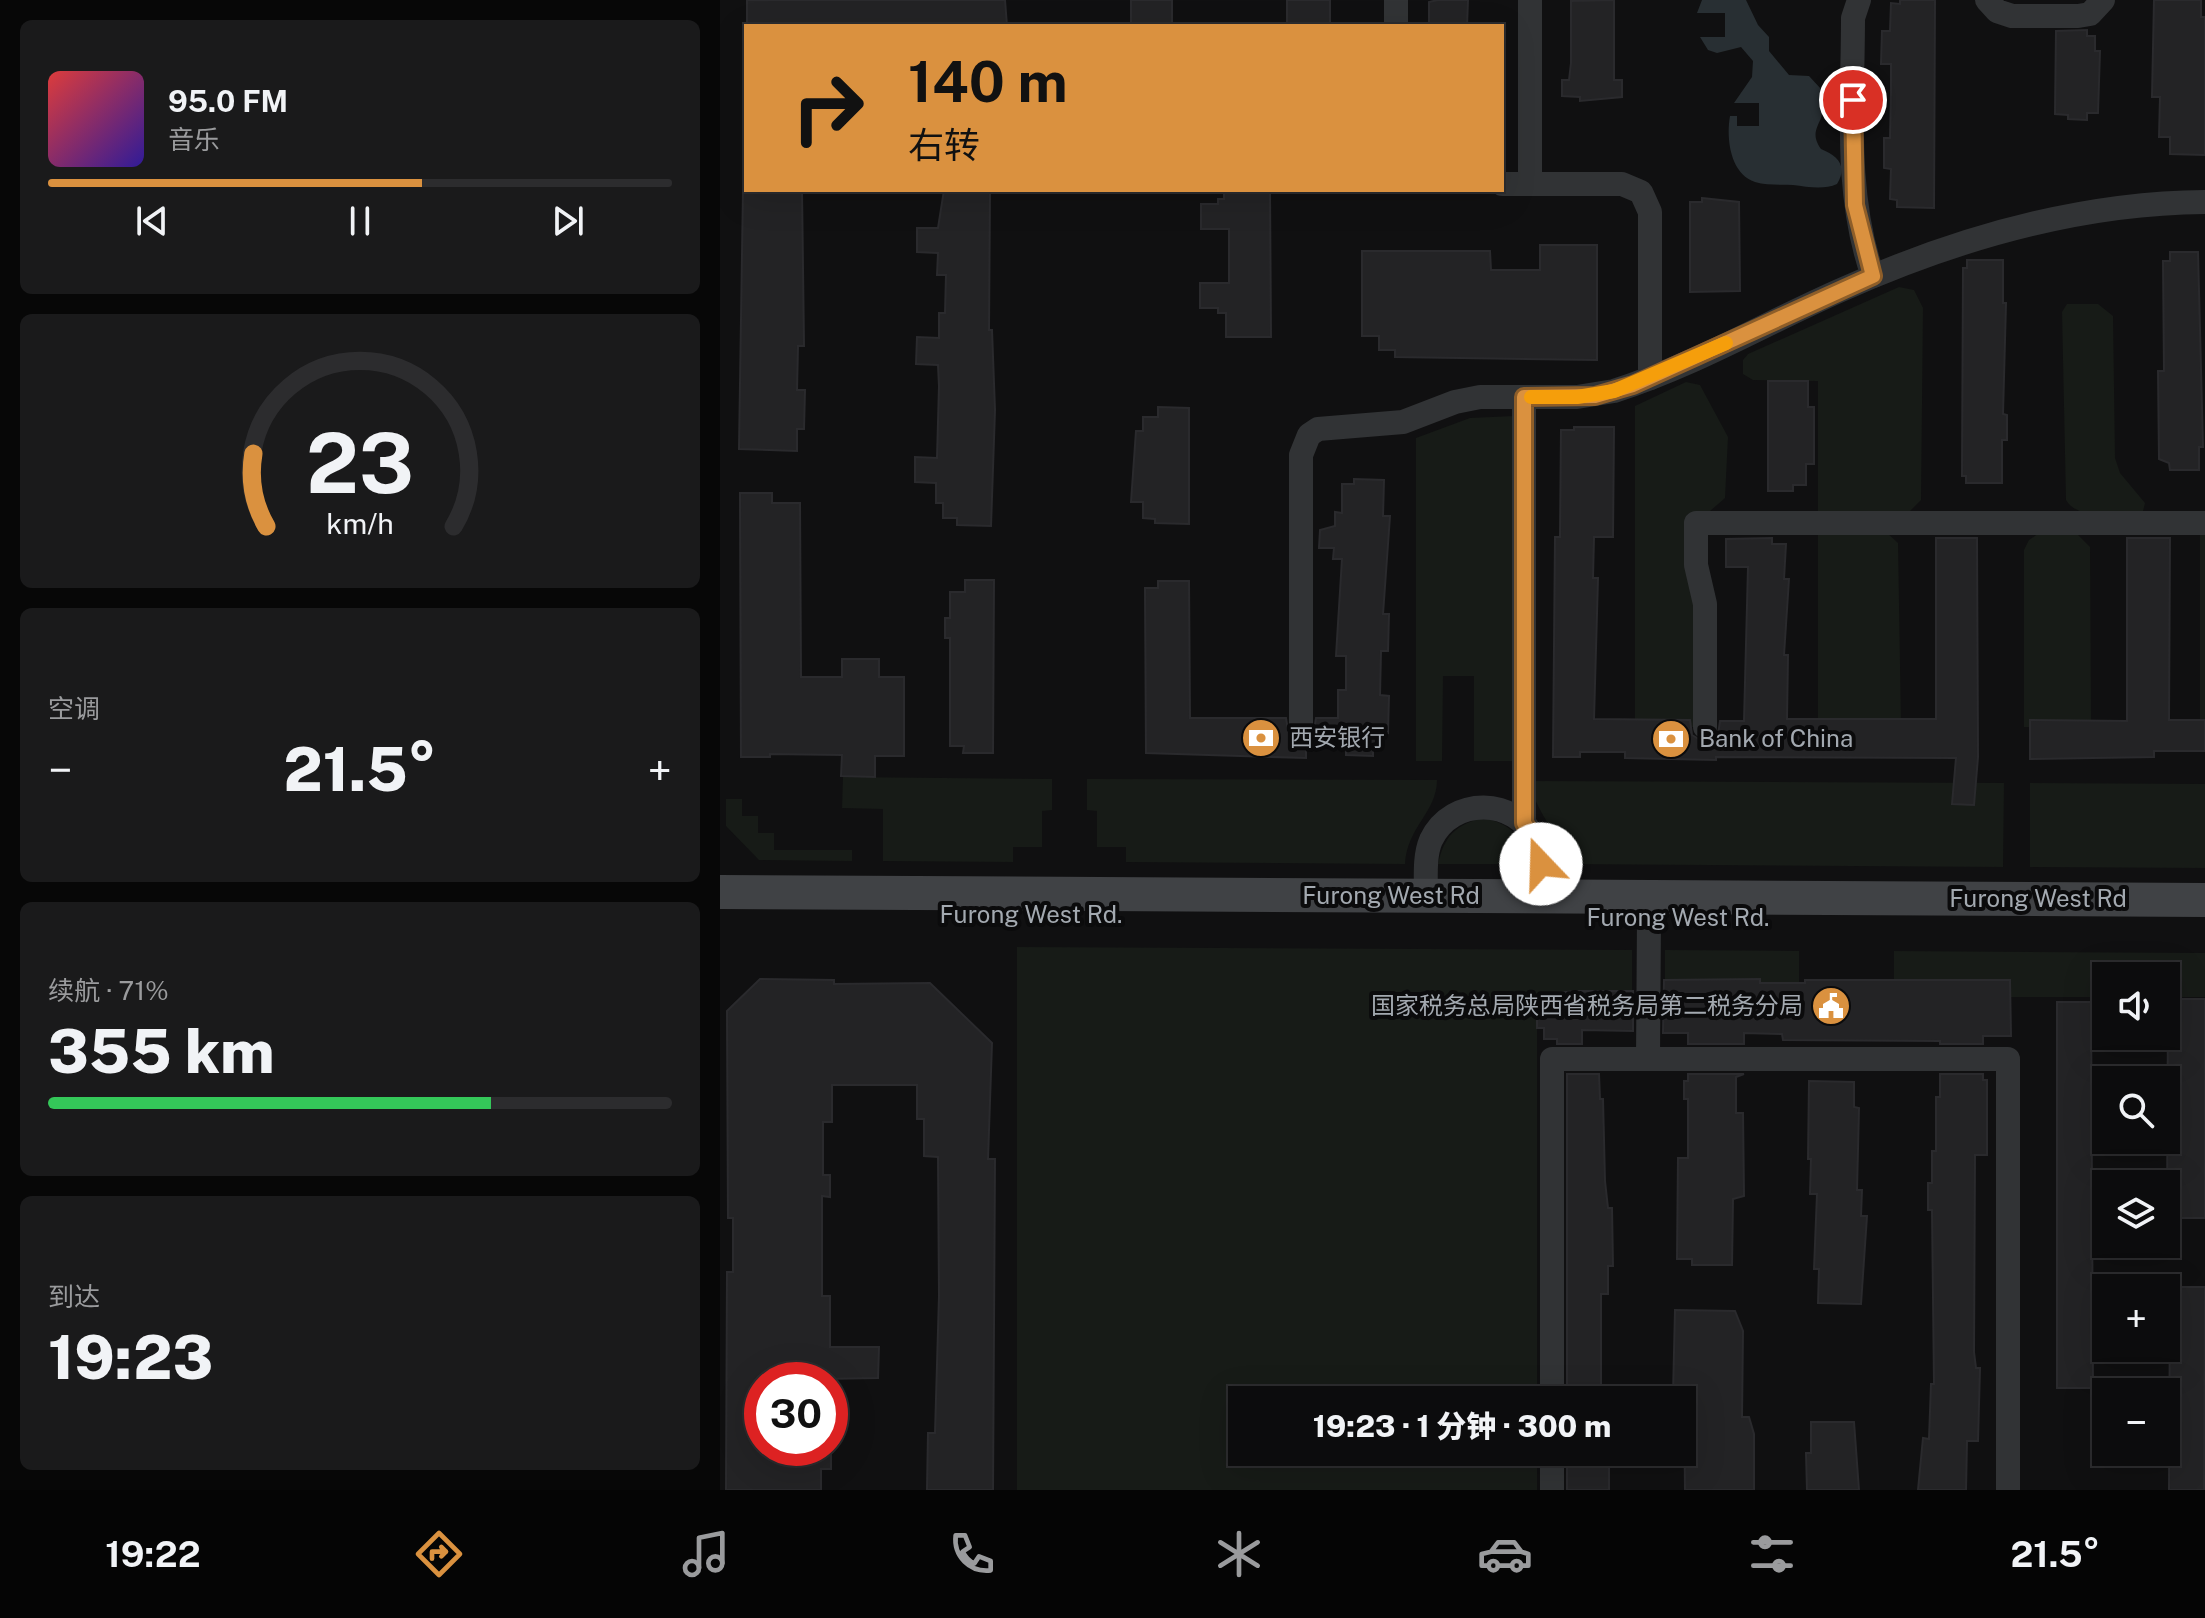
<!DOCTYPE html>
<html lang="zh">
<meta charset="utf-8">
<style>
:root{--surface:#0c0c0d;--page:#1a1a1b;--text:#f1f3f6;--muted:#9a9b9d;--line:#2c2c2e;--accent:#da913f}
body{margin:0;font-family:"Public Sans","Noto Sans SC",sans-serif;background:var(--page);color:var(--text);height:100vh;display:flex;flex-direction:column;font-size:30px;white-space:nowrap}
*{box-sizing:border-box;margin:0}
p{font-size:26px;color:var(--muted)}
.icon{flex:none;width:44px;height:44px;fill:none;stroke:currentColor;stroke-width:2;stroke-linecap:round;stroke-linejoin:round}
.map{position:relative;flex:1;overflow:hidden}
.drawer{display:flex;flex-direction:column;gap:20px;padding:20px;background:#070707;width:720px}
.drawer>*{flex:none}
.guide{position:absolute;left:24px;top:24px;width:760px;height:168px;border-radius:0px;box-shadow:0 8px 32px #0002,0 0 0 2px var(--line);background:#da913f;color:#111;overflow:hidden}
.fabs{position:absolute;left:1372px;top:962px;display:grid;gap:16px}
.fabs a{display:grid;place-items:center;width:88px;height:88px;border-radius:0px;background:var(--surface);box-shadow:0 8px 32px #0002,0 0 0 2px var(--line);font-size:40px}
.speed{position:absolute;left:24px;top:1362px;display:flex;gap:16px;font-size:40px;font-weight:700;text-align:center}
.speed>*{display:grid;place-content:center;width:104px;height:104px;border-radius:50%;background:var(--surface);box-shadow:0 8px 32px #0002,0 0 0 2px var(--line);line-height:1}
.speed .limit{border:12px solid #d22;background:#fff;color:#111}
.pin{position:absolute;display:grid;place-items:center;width:68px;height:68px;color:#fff;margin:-34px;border:4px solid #fff;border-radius:50%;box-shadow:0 2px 8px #0007}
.me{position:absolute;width:88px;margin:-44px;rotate:339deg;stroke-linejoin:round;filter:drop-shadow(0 0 6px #0008)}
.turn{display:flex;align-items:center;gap:28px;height:168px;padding:0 32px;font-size:36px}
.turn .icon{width:104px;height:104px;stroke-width:2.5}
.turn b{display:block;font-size:56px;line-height:68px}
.big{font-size:60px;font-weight:800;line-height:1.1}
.drawer .tile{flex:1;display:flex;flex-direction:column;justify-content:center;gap:12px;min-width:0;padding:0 28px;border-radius:12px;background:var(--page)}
.drawer .dial{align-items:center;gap:0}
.dial svg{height:208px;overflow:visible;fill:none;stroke:var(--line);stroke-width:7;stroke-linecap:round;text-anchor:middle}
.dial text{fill:var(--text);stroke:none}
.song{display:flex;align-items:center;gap:24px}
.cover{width:96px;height:96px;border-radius:12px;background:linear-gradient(135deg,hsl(0 70% 55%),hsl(250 70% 35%))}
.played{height:8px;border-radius:4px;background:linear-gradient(90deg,var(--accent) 60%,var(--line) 60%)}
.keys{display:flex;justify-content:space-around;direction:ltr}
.heat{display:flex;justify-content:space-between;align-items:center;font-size:44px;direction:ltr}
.charge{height:12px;border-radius:6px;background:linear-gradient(90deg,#34c759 71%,var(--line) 0)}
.trip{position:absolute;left:508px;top:1386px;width:468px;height:80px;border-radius:0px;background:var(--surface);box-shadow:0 8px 32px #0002,0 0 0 2px var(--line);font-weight:800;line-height:80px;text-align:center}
.dock{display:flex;height:128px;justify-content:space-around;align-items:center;background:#050505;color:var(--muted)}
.dock .icon{width:56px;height:56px}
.dock .selected{color:var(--accent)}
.dock b{font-size:36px;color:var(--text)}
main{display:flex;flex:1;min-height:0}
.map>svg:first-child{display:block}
</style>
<main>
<section class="drawer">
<div class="tile">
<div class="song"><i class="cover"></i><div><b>95.0 FM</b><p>音乐</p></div></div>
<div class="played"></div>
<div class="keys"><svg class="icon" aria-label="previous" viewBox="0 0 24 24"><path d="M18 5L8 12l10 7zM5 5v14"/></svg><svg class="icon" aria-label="pause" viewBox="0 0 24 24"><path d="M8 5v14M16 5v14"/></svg><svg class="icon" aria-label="next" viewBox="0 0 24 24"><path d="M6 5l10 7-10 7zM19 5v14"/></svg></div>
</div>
<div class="tile dial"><svg viewBox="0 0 100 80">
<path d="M14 69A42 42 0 1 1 86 69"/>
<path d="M14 69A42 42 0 0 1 9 41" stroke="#da913f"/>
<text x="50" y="56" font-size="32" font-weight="700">23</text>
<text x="50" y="72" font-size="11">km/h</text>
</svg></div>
<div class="tile"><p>空调</p>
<div class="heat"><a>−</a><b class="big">21.5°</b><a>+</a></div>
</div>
<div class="tile"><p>续航 · 71%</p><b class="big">355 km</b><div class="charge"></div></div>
<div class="tile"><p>到达</p><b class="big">19:23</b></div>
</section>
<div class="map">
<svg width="1485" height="1490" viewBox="0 0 1485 1490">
<rect width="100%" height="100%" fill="#101011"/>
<g fill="#171b17">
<path d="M1179,287l15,3 9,18 -2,192 -11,11 -92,2v-132l-65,-1 -10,-6v-14l5,-6z"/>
<path d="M1347,304h31l15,12 2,142 5,15 25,30 -2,8c-23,1 -64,11 -77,-11l-4,-188z"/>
<path d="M966,382l14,3 28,52 -3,61 -15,13 -23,3v55l8,28 1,130h-61v-321z"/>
<path d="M794,416v345h-40v-85h-31l-1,85h-26v-323l54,-20z"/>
<path d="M1098,532l69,1 11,10 3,184h-83z"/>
<rect x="1480" y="532" width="5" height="195"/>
<path d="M1319,533h37l14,14 1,180h-67v-177l5,-10z"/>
<path d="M123,777l209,2v31l-10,1v36h-29v15l-130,-1v-52l-41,-1z"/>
<path d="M367,779l350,1c0,32 -30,47 -32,84l-279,-2v-15h-29v-36l-10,-1z"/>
<path d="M810,781l474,2 -1,84 -441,-3c-2,-34 -28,-52 -32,-83z"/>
<path d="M1310,783l175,1v84l-175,-1z"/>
<path d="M6,799h16v17h16v17h16v17h78v11l-93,-1 -33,-34z"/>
<path d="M764,818c27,6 39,19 45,46h-91c6,-28 18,-40 46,-46z"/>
<path d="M297,947l615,3v47l-95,1v402h-295v52h295v38h-520z"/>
<path d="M945,950l134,1v32h95v-32l311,2v44h-39v-21h-60v21h-441z"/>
</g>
<path fill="#282f33" d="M982,0h44l12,25 11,12v14l20,24 20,1 12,13c0,7 3,21 0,29 -4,10 -10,17 0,31 17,7 27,17 16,35 -13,6 -29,3 -44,1 -12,-1 -26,1 -38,-3 -25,-8 -29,-44 -25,-66h7v10h22v-23h-25l18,-26 1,-16 -12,-14 -24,6 -9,-3 -8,-13h25v-24h-28z"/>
<g fill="#232325" stroke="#2a2a2d" stroke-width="2">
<path d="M27,0h258l2,26h-260z"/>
<rect x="411" y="0" width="41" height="26"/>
<rect x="567" y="0" width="43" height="26"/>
<path d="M718,0h30l-1,26h-38v-24z"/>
<path d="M894,0v80h8v17l-42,4v-4l-18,-1v-16h7l2,-17v-62z"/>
<path d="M1180,0h35l-1,208 -37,-1v-7l-7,-1 1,-30 -7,-1v-30h6l1,-45v-29h-10l1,-33h8l1,-28 9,1z"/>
<path d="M1434,0h47v17h4v138l-35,-1v-17h-11l1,-40h-8z"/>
<path d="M1367,30v6h8v15h5l-2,62h-11v7l-19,-1v-4l-13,-1 1,-83z"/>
<path d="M23,190h59l2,156h-6l-1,44h8l-1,39h-7v22l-58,-2z"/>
<path d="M224,190h46l-1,140h3l3,80 -4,116 -34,-1v-7h-14v-15h-7v-20l-21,-1v-25l22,1 2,-72 -1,-21 -22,-1 1,-27 22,1v-25h6l1,-38h-9l1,-22 -21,-1v-24h21z"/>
<path d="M504,190h46l1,147h-45v-24h-8v-5h-18v-25h29v-54h-28v-25h17v-5h6z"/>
<path d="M982,198l37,4 1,89 -50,1v-90h12z"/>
<path d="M820,245h57v115l-202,-3v-7h-16v-14h-17v-85h128l1,19h49z"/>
<path d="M1450,252h28l5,195h-4v23h-29l-1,-7 -10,-4 -1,-88h6l-1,-110h7z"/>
<path d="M1247,260h36v43h3l-3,111 4,1v25h-5v43h-36v-7h-4l1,-208h4z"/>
<path d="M1048,381h40v26h6v57h-8v21h-13v6h-25z"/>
<path d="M438,407l31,1v116l-34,-1v-4l-12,-1v-16h-12l5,-71h7v-14h15z"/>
<path d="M854,427h40l-1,110h-19l-1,41h5l-4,141 96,1 2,15 12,7 14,-7 2,-14h24l4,-154h-22v-28l46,-1v6h14l-2,35h5l-5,76h4l-1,64h149v-181h41l1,219 -4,48 -22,-1 4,-46 -240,-1v3l-91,-2v-6h-45v5h-27l2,-220h5l1,-107h13z"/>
<path d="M634,479l30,1 -1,36h7l-7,98h6l-1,37h-7l-1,44 9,1 -1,37 -8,-1v17l-7,-1v8l-27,-1v-17l-40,-1v21l-160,-5 -1,-165h13v-7h31l1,137h96l2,13 12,7 14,-7 2,-13h22v-28h8v-34h-10l6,-97h-9l1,-11h-15l1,-18 15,-4v-14l7,1v-29h12z"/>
<path d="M20,493h32v10h28l1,174h41v-18h37v18h25v79h-29v21l-34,-1 1,-21 -72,-1v3h-29z"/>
<path d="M1407,538h43l-1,182h36v31h-51v6l-124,2v-39l97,1z"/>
<path d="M245,580h29l-1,173h-30l1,-7h-14v-108h-5v-20h5v-26h15z"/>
<path d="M40,979l74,1v4l96,-1 62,60 -4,116h7l-2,331h-66l1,-57h7l4,-137 -1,-139 -14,-1v-37h-7v-34h-85v37h-9v53h7v22l-8,-1v100h8v51h49l-1,31 -116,2v68h69v21h-10v21h-95l1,-218h6v-54h-5l-1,-207z"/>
<path d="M1040,979v4h45v-3h205l1,56h-28v8h-43v-3l-157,-1 -1,-6 -38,-1v11h-56v-11h-25l1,-53z"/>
<path d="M858,991h55v40l-51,-1v14h-25v-5h-13v-11h-7v-23h18v-12z"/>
<path d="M1448,999h37v219h-38z"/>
<path d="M1337,1002h34l2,386h-36z"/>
<path d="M847,1074h32l1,25h3l2,82 3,27h4l1,58h-5v28h-7v106h-34z"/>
<path d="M968,1074h56l-8,3v36h7l1,83 -11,3 -1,66h-40v-6h-15l1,-101h10v-59h-4v-18h4z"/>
<path d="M1220,1074h43v6h4v75h-12l-1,197 2,16h4l-2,73h-11l-1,49h-48l5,-52 6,1 2,-55h3l-2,-174h-4v-27h4v-32h4v-54h4z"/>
<path d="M1089,1081l45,1v25l5,1 -2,82h5l-1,26h6l-6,88 -43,-1 1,-34h-5l3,-75h-7l1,-35h-3z"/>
<path d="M1450,1287h35l-1,203h-35z"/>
<path d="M955,1310l60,1 8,20 -1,86h7l5,17v56h-69l-1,-95h-11z"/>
<path d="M1091,1422h43l5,68h-52l-1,-37h5z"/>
<rect x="847" y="1452" width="42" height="38"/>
</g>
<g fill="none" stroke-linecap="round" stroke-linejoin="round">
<g stroke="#313335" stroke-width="24">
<path d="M676,0v26"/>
<path d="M810,0v184"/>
<path d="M1139,0l-6,18c0,86 -9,176 20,258"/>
<path d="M1267,0l10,11 15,5h66l12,-2 13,-14"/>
<path d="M782,184h120l19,8 9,20v166"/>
<path d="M804,397v426"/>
<path d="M581,723v-268l8,-20 9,-6 85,-7 52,-20 25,-5h97l37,-6c79,-25 152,-68 227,-101 114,-51 239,-87 364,-88"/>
<path d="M985,727v-123l-9,-39v-42h509"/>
<path d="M706,896c0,-18 -2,-40 5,-56 21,-44 85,-43 105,1 8,16 5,37 5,55"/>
<path d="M928,1059l1,-141"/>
<path d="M832,1400v-341h456v431"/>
<path d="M832,1452v38"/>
</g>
<path stroke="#404245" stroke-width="34" d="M0,892l1485,8"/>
</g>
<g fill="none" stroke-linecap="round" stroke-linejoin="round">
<g stroke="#8e5e29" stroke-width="20">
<path id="route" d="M821,864l-4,-22 -13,-19v-426l71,-1 38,-11 240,-109 -18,-71 -2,-105"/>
</g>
<use href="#route" stroke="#da913f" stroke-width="14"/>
<path stroke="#f59e0b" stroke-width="14" d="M811,397h46l37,-6 112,-48"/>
</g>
<defs>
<g id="bank-disc" transform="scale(2)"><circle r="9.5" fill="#da913f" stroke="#0b0b0c"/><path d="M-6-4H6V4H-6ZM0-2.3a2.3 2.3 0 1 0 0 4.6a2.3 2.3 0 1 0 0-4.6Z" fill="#fff"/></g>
<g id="civic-disc" transform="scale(2)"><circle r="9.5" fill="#da913f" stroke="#0b0b0c"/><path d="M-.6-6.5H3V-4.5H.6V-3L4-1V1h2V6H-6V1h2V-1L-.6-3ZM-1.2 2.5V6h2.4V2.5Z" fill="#fff"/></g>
</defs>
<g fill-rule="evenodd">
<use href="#bank-disc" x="541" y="738"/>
<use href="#bank-disc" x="951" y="739"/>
<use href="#civic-disc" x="1111" y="1006"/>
</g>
<g text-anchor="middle" stroke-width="8" stroke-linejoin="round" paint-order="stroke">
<g font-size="24" fill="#a3a9b0" stroke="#0b0b0c" text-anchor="start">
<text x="569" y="746">西安银行</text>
<text x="979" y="747">Bank of China</text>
<text x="1083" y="1014" text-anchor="end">国家税务总局陕西省税务局第二税务分局</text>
</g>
<g font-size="24" fill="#a3a9b0" stroke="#0b0b0c">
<text x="671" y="904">Furong West Rd</text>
<text x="1318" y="907">Furong West Rd</text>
<text x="311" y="923">Furong West Rd.</text>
<text x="958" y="926">Furong West Rd.</text>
</g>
</g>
</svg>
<div class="fabs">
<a><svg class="icon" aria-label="sound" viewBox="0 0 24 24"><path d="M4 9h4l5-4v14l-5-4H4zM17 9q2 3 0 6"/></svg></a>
<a><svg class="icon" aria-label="search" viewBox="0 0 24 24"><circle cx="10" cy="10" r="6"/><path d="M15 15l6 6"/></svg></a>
<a><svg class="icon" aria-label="layers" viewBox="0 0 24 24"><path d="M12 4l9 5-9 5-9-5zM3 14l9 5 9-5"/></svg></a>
<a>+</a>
<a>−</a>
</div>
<div class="speed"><div class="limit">30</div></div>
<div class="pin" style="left:1133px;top:100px;background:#d93025"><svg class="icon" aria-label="arrive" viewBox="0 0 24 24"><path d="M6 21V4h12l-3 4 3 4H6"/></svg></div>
<svg class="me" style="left:821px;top:864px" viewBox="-20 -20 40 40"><circle r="19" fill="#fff"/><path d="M0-13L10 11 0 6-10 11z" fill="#da913f"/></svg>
<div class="trip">19:23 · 1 分钟 · 300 m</div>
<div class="guide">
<div class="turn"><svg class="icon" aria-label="right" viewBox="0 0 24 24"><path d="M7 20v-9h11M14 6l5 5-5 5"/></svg><div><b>140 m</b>右转</div></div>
</div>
</div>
</main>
<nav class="dock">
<b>19:22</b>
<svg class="icon selected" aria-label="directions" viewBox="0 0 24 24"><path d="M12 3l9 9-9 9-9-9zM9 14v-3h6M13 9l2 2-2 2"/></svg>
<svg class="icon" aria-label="music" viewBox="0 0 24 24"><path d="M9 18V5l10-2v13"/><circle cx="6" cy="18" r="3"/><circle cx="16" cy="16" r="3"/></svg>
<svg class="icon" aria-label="phone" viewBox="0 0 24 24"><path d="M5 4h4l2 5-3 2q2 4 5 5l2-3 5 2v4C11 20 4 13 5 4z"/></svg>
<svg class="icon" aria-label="climate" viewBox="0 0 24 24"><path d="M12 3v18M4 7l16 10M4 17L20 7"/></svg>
<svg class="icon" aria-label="car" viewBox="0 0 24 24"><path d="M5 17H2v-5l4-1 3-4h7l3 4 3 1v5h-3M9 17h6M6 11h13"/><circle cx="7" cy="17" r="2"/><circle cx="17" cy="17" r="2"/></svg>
<svg class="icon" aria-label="filters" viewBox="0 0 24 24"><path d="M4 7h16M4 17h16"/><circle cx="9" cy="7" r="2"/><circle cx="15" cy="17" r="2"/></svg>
<b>21.5°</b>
</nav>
